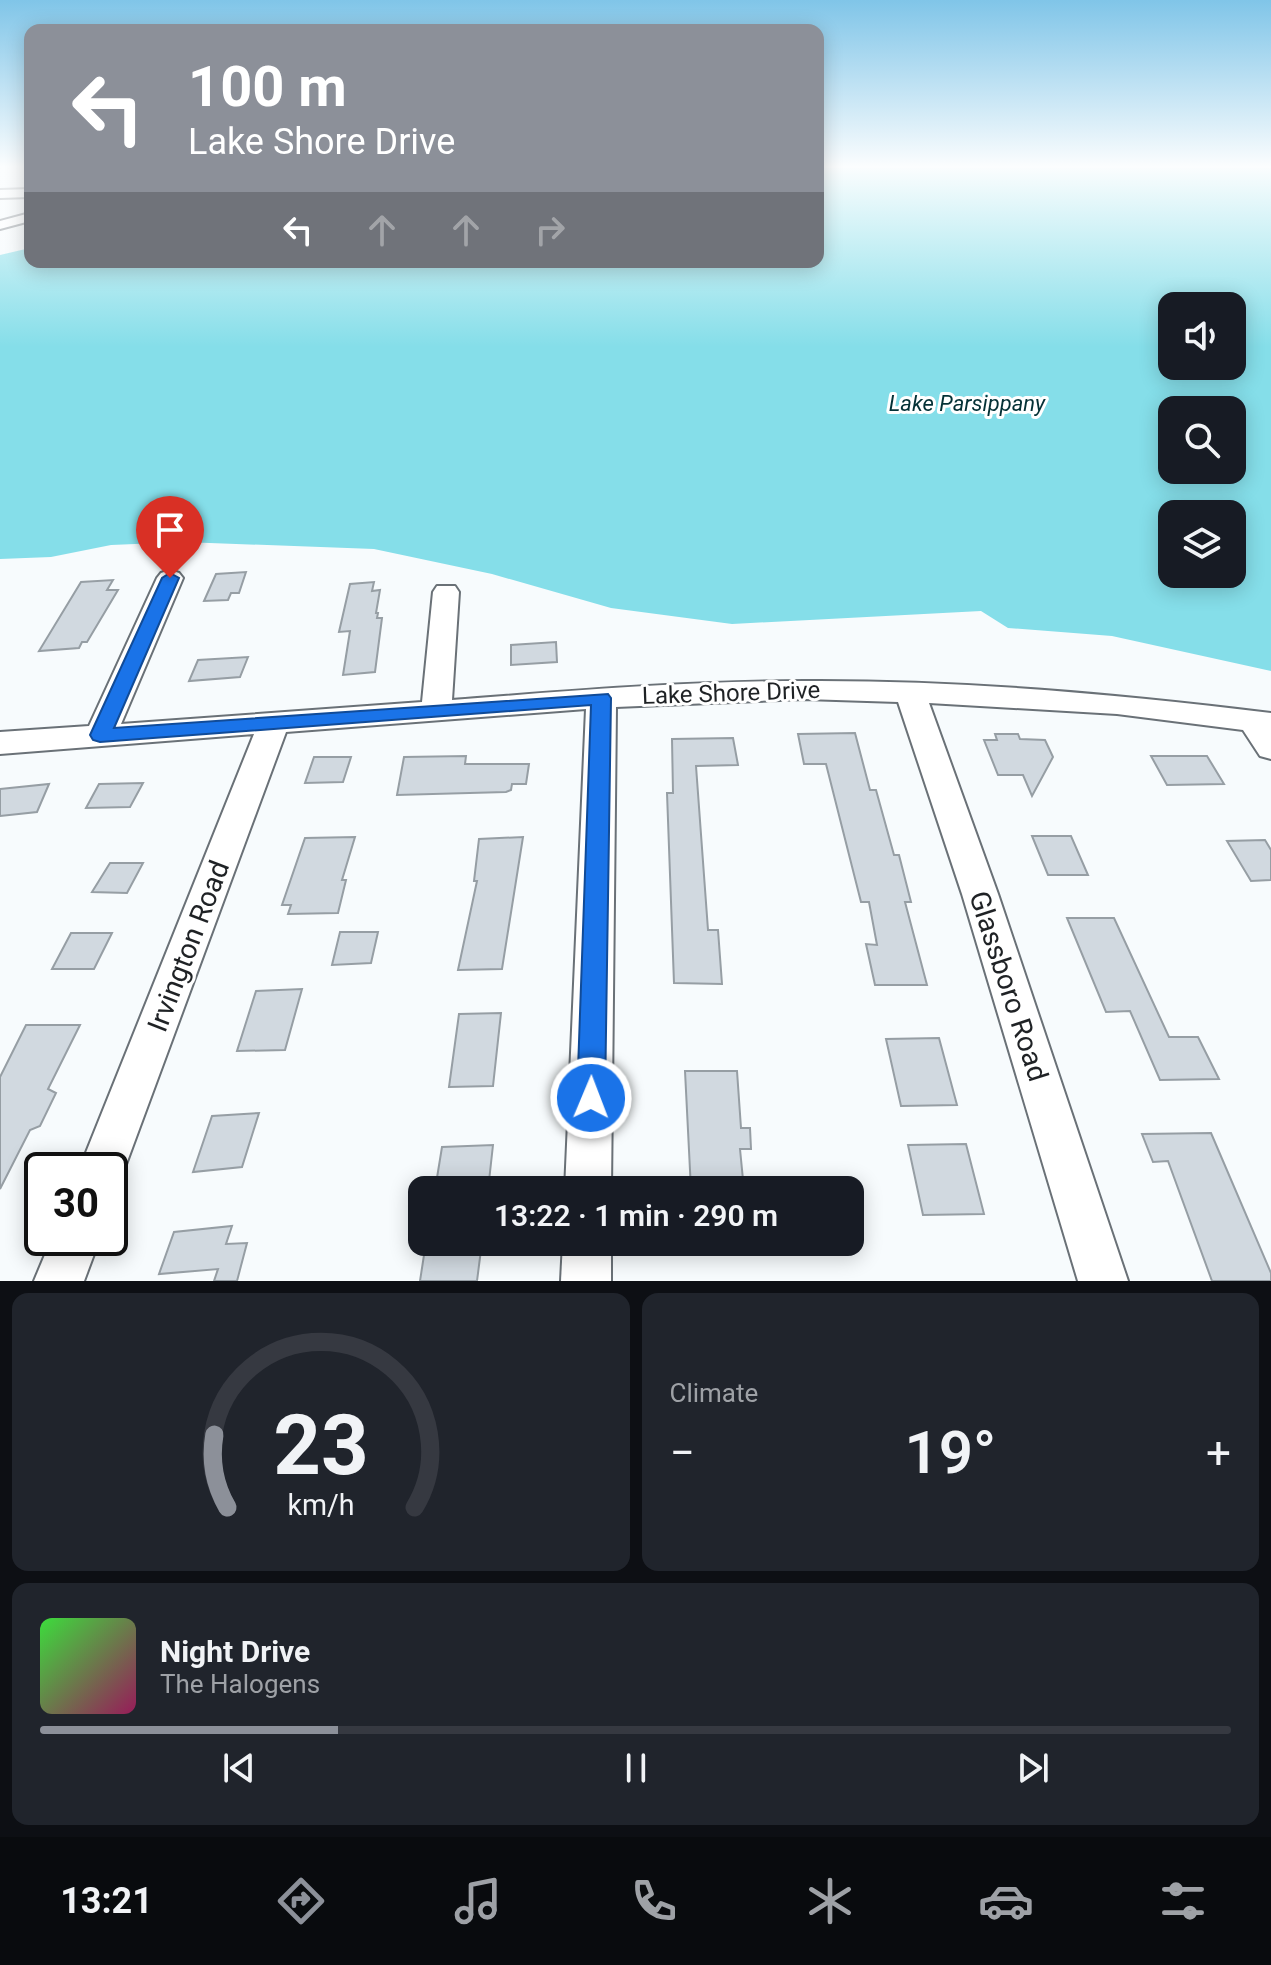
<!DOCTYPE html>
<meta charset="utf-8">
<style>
:root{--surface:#171b24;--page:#20242c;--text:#f1f3f6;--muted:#9ea1a6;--line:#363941;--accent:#8c9099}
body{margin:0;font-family:Roboto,sans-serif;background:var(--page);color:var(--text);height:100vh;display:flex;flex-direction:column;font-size:30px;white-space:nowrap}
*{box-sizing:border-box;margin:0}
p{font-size:26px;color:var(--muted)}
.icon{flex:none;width:44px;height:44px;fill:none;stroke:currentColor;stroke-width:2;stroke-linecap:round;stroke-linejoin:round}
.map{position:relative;height:1281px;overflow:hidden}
.panel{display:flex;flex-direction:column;gap:12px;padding:12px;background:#0d0f14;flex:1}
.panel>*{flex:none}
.guide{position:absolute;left:24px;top:24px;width:800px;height:244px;border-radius:16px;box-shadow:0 4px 20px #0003;background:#8c9099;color:#fff;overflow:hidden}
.controls{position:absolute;left:1158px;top:292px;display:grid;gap:16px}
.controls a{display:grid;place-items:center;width:88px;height:88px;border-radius:16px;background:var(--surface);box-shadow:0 4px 20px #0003;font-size:40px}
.speed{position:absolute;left:24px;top:1152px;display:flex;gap:16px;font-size:40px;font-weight:700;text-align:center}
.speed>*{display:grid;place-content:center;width:104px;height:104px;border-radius:50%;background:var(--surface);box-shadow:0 4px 20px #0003;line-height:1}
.speed .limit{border:4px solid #111;border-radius:12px;background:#fff;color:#111}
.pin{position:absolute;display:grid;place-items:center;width:68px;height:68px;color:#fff;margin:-82px -34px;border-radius:50% 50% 50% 0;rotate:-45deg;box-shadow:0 0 8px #0007}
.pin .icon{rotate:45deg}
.me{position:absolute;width:88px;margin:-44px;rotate:1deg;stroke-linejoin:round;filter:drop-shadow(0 0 6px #0008)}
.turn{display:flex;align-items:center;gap:28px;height:168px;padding:0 32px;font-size:36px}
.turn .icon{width:104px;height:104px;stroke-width:2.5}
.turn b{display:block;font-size:56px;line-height:68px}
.lanes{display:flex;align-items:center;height:76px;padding:0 32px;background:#0003;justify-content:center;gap:40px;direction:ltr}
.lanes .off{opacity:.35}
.big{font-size:60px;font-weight:600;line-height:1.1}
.panel .widget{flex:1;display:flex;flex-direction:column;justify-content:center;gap:12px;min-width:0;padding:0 28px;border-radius:16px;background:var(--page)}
.panel .dial{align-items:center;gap:0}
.dial svg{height:208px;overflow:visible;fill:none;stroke:var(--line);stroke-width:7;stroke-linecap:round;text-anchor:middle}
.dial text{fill:var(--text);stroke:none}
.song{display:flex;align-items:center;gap:24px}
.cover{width:96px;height:96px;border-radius:12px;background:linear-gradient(135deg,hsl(120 70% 55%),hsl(330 70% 35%))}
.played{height:8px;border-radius:4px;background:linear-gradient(90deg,var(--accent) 25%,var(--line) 25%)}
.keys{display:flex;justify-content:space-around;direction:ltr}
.heat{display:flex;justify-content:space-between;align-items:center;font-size:44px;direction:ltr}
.panel .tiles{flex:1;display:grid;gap:12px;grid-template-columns:1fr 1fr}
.widget:last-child{grid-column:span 2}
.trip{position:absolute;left:408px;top:1176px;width:456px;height:80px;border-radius:16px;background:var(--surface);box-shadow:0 4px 20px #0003;font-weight:600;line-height:80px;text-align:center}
.tabs{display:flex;height:128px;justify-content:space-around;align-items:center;background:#090b0e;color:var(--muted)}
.tabs .icon{width:56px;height:56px}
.tabs .on{color:var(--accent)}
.tabs b{font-size:36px;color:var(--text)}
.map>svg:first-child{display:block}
</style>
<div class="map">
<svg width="1271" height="1281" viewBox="0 0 1271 1281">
<rect width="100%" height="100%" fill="#f7fbfd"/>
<path fill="#85dee9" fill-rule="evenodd" d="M818,168h453v503l-159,-35 -104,-8 -27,-17 -249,13 -121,-16 -119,-34 -118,-25 -191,-7 -72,3 -60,12 -51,2v-304l30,-7v14h788zM1172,306h60v60h-60zM1172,410h60v60h-60zM1172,514h60v60h-60z"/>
<g fill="#d1d9e0" stroke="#969ea4" stroke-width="2">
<path d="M246,572l-7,21h-8l-3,7 -24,1 12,-27z"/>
<path d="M113,580l-6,10h11l-31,52h-5l-3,6 -40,3 42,-69z"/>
<path d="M374,582l-2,9 8,-1 -4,23h2l-1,5h5l-7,54 -32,3 7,-44 -11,1 11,-48z"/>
<path d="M556,642l1,20 -46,3v-20z"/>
<path d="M248,657l-8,20 -51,4 9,-21z"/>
<path d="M855,733l15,57h6l18,65h5l12,47h-6l22,83h-52l-9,-41 11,1 -8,-43h-8l-35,-138h-22l-6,-30z"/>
<path d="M995,734h23l2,5 25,1 8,17 -21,39 -9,-21h-25l-14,-35h13z"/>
<path d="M733,738l5,27 -42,1 12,164h10l4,54 -48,-1 -7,-190h6l-1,-54z"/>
<path d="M466,756l-1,8h64l-3,20h-14l-1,6 -5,2 -109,3 7,-38z"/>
<path d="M1151,756h56l17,28 -57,1z"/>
<path d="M314,757h37l-8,25 -38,1z"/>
<path d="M143,783l-13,24 -44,1 13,-24z"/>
<path d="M49,784l-12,28 -37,4v-27z"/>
<path d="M1032,836h39l17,39h-40z"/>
<path d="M355,837l-13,43h4l-8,33 -50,1 3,-9h-9l23,-67z"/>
<path d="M523,837l-21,132 -44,1 19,-89h-3l5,-42z"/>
<path d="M1265,840l6,10v30l-20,1 -24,-40z"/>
<path d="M110,863h33l-16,30 -35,-1z"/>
<path d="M1067,918h47l55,119h29l21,42 -59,1 -30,-69 -24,1z"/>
<path d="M340,932h38l-7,31 -39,2z"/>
<path d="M71,933h41l-18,36h-42z"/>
<path d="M302,989l-17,61 -48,1 19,-60z"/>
<path d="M501,1013l-8,73 -44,1 10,-73z"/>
<path d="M26,1025h54l-32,64 8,4 -16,33 -10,4 -30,59v-112z"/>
<path d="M939,1038l18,67 -56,1 -15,-67z"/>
<path d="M685,1071h52l4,57h9l1,21h-11l4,41h-53z"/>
<path d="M259,1113l-17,54 -49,5 19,-56z"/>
<path d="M1211,1133l60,140v8h-59l-44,-120 -15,1 -11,-28z"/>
<path d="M966,1144l18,70 -61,1 -15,-70z"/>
<path d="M493,1145l-5,45h-53l7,-43z"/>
<path d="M232,1226l-6,18 21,-1 -10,38h-23l4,-12 -59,5 15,-42z"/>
<path d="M426,1242h56l-5,39h-57z"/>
</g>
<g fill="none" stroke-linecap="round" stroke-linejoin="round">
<g stroke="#6a7177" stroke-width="4">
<g id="minor">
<path d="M30,189v8l-30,1v-8z"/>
<path d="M30,213v8l-30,8v-8z"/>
<path d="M170,570l9,3 4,5 -62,146 301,-22 11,-110 4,-6h18l4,6 -7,108c117,-9 234,-19 352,-19 157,-1 312,13 467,32v46l-11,-3 -17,-26 -126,-16 -188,-11 69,191 130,387h-50l-116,-387 -64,-192 -93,-3 -189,8 -5,483h-46l21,-481 -300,23 -168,454 -8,3v-19h-31l175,-436 -254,20v-22l89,-6 68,-148 4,-5z"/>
<path d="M52,1238h48l-16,43h-50z"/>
<path d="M563,1242h48v39h-50z"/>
</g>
</g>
<use href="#minor" fill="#fff" fill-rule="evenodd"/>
</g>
<linearGradient id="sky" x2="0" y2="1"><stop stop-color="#80c5e8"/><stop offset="0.48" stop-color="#fbfdfe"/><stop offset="1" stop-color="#fbfdfe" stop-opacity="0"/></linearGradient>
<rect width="1271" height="347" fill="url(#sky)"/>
<path fill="#1a73e8" stroke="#114b97" stroke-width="2" d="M170,573l9,5 -65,150 494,-34 3,4 -6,400 -4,9 -10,4 -10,-4 -4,-9 14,-393 -491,37 -7,-2 -3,-5 72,-157z"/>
<g text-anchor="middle" stroke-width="6" stroke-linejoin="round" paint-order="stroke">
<g font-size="22" font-style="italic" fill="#043136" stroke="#fff">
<text x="967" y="411">Lake Parsippany</text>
</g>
<g font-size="24" fill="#1f2225" stroke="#fff">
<text transform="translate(731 693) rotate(-2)" y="8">Lake Shore Drive</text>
</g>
<g font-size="28" fill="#1f2225" stroke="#fff">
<text transform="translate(188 946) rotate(-69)" y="10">Irvington Road</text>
<text transform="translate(1009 986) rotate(72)" y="10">Glassboro Road</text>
</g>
</g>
</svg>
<div class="controls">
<a><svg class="icon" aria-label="sound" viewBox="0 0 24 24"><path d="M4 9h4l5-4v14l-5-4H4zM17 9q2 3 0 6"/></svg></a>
<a><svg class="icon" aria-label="search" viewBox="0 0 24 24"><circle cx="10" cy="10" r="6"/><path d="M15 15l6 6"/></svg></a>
<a><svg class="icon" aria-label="layers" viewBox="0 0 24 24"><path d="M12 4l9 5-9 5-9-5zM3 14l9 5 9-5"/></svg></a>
</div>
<div class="speed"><div class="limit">30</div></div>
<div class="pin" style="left:170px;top:578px;background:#d93025"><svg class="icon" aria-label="arrive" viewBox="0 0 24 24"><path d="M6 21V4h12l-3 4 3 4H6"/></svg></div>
<svg class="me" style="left:591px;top:1098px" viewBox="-20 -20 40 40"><circle r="17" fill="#1a73e8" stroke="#fff" stroke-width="3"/><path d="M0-11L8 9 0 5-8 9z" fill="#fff"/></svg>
<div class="trip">13:22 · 1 min · 290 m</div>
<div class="guide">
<div class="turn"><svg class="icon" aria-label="left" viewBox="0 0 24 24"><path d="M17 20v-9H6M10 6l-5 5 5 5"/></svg><div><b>100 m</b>Lake Shore Drive</div></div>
<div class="lanes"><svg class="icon" aria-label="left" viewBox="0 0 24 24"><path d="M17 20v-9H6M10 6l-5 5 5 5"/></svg><svg class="icon off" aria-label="ahead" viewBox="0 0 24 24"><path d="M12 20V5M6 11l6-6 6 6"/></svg><svg class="icon off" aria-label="ahead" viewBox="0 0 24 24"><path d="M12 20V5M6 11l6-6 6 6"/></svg><svg class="icon off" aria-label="right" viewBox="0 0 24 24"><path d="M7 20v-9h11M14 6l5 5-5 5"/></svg></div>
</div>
</div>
<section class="panel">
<div class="tiles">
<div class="widget dial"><svg viewBox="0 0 100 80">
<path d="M14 69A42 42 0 1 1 86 69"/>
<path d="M14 69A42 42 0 0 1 9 41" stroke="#8c9099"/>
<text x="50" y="56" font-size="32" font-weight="700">23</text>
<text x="50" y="72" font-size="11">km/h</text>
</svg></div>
<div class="widget"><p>Climate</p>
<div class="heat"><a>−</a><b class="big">19°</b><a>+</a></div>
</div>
<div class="widget">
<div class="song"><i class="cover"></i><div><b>Night Drive</b><p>The Halogens</p></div></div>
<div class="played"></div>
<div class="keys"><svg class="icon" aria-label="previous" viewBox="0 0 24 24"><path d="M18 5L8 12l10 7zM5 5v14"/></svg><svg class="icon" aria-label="pause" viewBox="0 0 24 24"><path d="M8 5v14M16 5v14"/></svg><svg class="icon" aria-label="next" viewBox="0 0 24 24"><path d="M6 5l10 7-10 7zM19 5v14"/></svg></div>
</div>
</div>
</section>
<nav class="tabs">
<b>13:21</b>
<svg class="icon on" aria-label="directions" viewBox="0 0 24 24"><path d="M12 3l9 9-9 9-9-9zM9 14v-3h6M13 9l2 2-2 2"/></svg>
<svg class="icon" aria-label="music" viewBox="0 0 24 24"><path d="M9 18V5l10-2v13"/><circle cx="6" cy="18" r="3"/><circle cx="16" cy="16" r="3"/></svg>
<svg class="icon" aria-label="phone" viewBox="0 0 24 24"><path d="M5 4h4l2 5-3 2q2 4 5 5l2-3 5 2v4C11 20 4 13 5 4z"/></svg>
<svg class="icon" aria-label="climate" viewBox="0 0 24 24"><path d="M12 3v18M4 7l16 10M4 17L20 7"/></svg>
<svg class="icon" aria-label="car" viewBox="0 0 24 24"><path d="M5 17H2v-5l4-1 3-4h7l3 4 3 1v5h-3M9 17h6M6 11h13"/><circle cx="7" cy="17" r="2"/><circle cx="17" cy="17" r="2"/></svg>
<svg class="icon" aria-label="filters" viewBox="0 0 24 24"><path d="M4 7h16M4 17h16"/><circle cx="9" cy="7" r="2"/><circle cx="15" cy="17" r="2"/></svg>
</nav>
